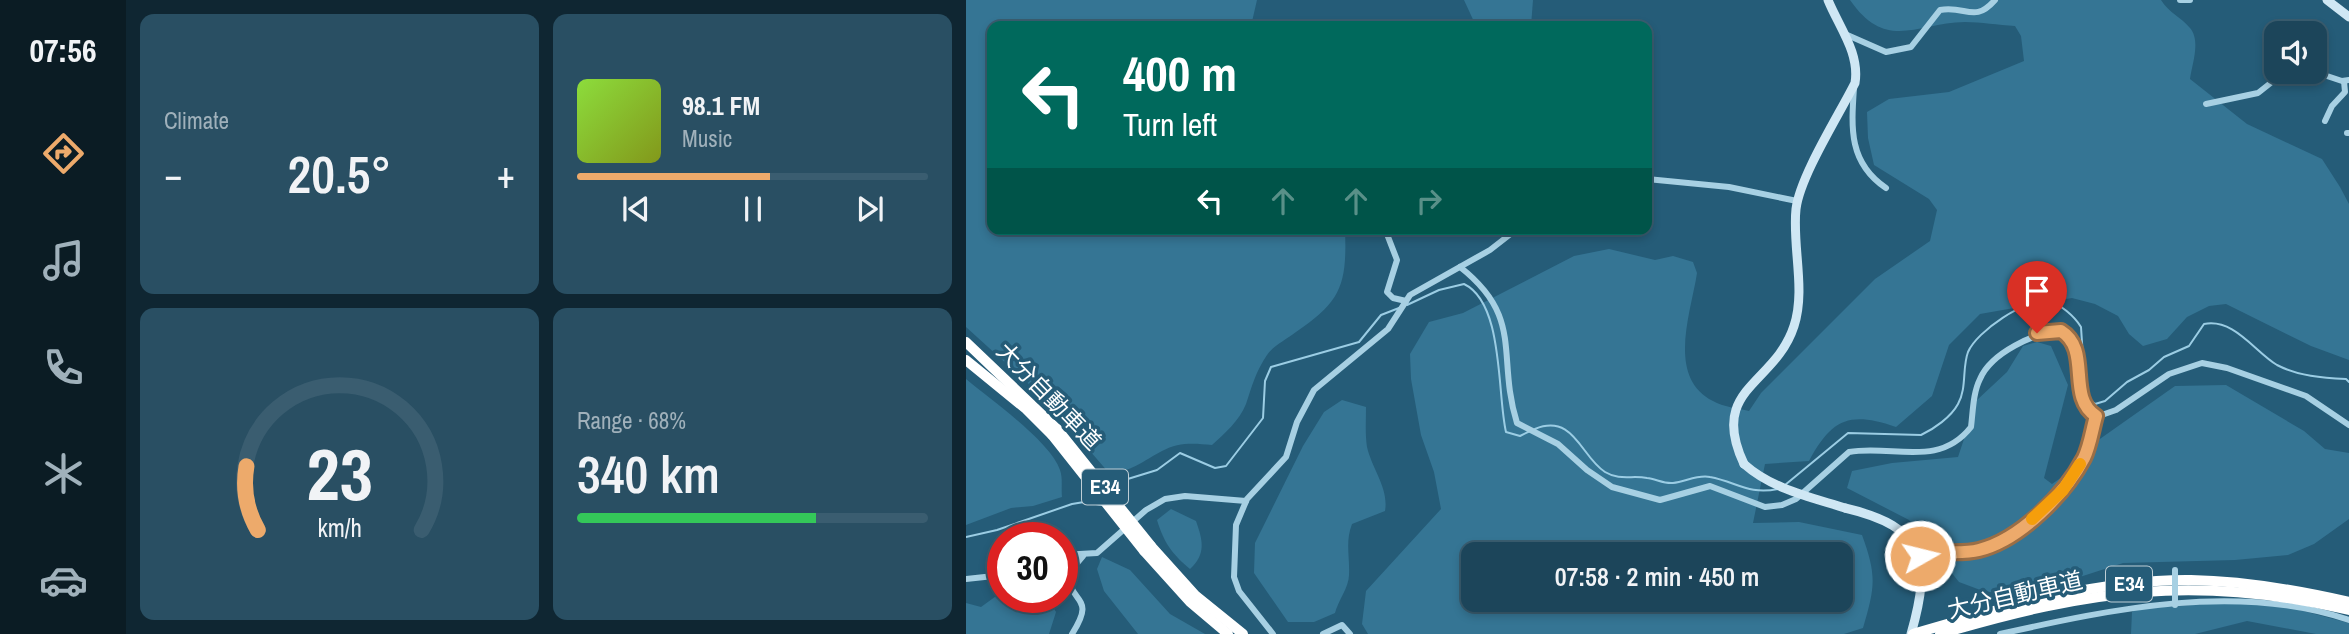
<!DOCTYPE html>
<meta charset="utf-8">
<style>
:root{--surface:#1c455a;--page:#294f63;--text:#f1f3f6;--muted:#a0b1bb;--line:#3a5d70;--accent:#edaa6b}
body{margin:0;font-family:"Archivo Narrow","Noto Sans JP",sans-serif;background:var(--page);color:var(--text);height:100vh;display:flex;flex-direction:column;font-size:26px;white-space:nowrap}
*{box-sizing:border-box;margin:0}
p{font-size:23px;color:var(--muted)}
.icon{flex:none;width:38px;height:38px;fill:none;stroke:currentColor;stroke-width:2;stroke-linecap:round;stroke-linejoin:round}
.map{position:relative;flex:1;overflow:hidden}
.sheet{display:flex;flex-direction:column;gap:14px;padding:14px;background:#0f2632;width:840px}
.sheet>*{flex:none}
.guide{position:absolute;left:21px;top:21px;width:665px;height:214px;border-radius:14px;box-shadow:0 4px 10px #0003,0 0 0 2px var(--line);background:#00695c;color:#fff;overflow:hidden}
.controls{position:absolute;left:1298px;top:21px;display:grid;gap:14px}
.controls a{display:grid;place-items:center;width:63px;height:63px;border-radius:14px;background:var(--surface);box-shadow:0 4px 10px #0003,0 0 0 2px var(--line);font-size:35px}
.speed{position:absolute;left:21px;top:522px;display:flex;gap:14px;font-size:35px;font-weight:700;text-align:center}
.speed>*{display:grid;place-content:center;width:91px;height:91px;border-radius:50%;background:var(--surface);box-shadow:0 4px 10px #0003,0 0 0 2px var(--line);line-height:1}
.speed .limit{border:10px solid #d22;background:#fff;color:#111}
.pin{position:absolute;display:grid;place-items:center;width:60px;height:60px;color:#fff;margin:-72px -30px;border-radius:50% 50% 50% 0;rotate:-45deg;box-shadow:0 0 7px #0007}
.pin .icon{rotate:45deg}
.me{position:absolute;width:77px;margin:-38px;rotate:82deg;stroke-linejoin:round;filter:drop-shadow(0 0 5px #0008)}
.turn{display:flex;align-items:center;gap:24px;height:147px;padding:0 21px;font-size:32px}
.turn .icon{width:91px;height:91px;stroke-width:2.5}
.turn b{display:block;font-size:49px;line-height:60px}
.lanes{display:flex;align-items:center;height:66px;padding:0 21px;background:#0003;justify-content:center;gap:35px;direction:ltr}
.lanes .off{opacity:.35}
.big{font-size:52px;font-weight:600;line-height:1.1}
.sheet .widget{flex:1;display:flex;flex-direction:column;justify-content:center;gap:10px;min-width:0;padding:0 24px;border-radius:14px;background:var(--page)}
.sheet .dial{align-items:center;gap:0}
.dial svg{height:182px;overflow:visible;fill:none;stroke:var(--line);stroke-width:7;stroke-linecap:round;text-anchor:middle}
.dial text{fill:var(--text);stroke:none}
.song{display:flex;align-items:center;gap:21px}
.cover{width:84px;height:84px;border-radius:10px;background:linear-gradient(135deg,hsl(90 70% 55%),hsl(70 70% 35%))}
.played{height:7px;border-radius:4px;background:linear-gradient(90deg,var(--accent) 55%,var(--line) 55%)}
.keys{display:flex;justify-content:space-around;direction:ltr}
.heat{display:flex;justify-content:space-between;align-items:center;font-size:38px;direction:ltr}
.charge{height:10px;border-radius:5px;background:linear-gradient(90deg,#34c759 68%,var(--line) 0)}
.sheet .tiles{flex:1;display:grid;gap:14px;grid-template-columns:repeat(2,1fr)}
.trip{position:absolute;left:495px;top:542px;width:392px;height:70px;border-radius:14px;background:var(--surface);box-shadow:0 4px 10px #0003,0 0 0 2px var(--line);font-weight:600;line-height:70px;text-align:center}
main{display:flex;flex:1;min-height:0}
.menu{display:flex;flex-direction:column;width:126px;justify-content:space-around;align-items:center;background:#0b1c24;color:var(--muted)}
.menu .icon{width:49px;height:49px}
.menu .current{color:var(--accent)}
.menu b{font-size:32px;color:var(--text)}
.map>svg:first-child{display:block}
</style>
<main>
<nav class="menu">
<b>07:56</b>
<svg class="icon current" aria-label="directions" viewBox="0 0 24 24"><path d="M12 3l9 9-9 9-9-9zM9 14v-3h6M13 9l2 2-2 2"/></svg>
<svg class="icon" aria-label="music" viewBox="0 0 24 24"><path d="M9 18V5l10-2v13"/><circle cx="6" cy="18" r="3"/><circle cx="16" cy="16" r="3"/></svg>
<svg class="icon" aria-label="phone" viewBox="0 0 24 24"><path d="M5 4h4l2 5-3 2q2 4 5 5l2-3 5 2v4C11 20 4 13 5 4z"/></svg>
<svg class="icon" aria-label="climate" viewBox="0 0 24 24"><path d="M12 3v18M4 7l16 10M4 17L20 7"/></svg>
<svg class="icon" aria-label="car" viewBox="0 0 24 24"><path d="M5 17H2v-5l4-1 3-4h7l3 4 3 1v5h-3M9 17h6M6 11h13"/><circle cx="7" cy="17" r="2"/><circle cx="17" cy="17" r="2"/></svg>
</nav>
<section class="sheet">
<div class="tiles">
<div class="widget"><p>Climate</p>
<div class="heat"><a>−</a><b class="big">20.5°</b><a>+</a></div>
</div>
<div class="widget">
<div class="song"><i class="cover"></i><div><b>98.1 FM</b><p>Music</p></div></div>
<div class="played"></div>
<div class="keys"><svg class="icon" aria-label="previous" viewBox="0 0 24 24"><path d="M18 5L8 12l10 7zM5 5v14"/></svg><svg class="icon" aria-label="pause" viewBox="0 0 24 24"><path d="M8 5v14M16 5v14"/></svg><svg class="icon" aria-label="next" viewBox="0 0 24 24"><path d="M6 5l10 7-10 7zM19 5v14"/></svg></div>
</div>
<div class="widget dial"><svg viewBox="0 0 100 80">
<path d="M14 69A42 42 0 1 1 86 69"/>
<path d="M14 69A42 42 0 0 1 9 41" stroke="#edaa6b"/>
<text x="50" y="56" font-size="32" font-weight="700">23</text>
<text x="50" y="72" font-size="11">km/h</text>
</svg></div>
<div class="widget"><p>Range · 68%</p><b class="big">340 km</b><div class="charge"></div></div>
</div>
</section>
<div class="map">
<svg width="1383" height="634" viewBox="0 0 1383 634">
<rect width="100%" height="100%" fill="#255c78"/>
<g fill="#357594" fill-rule="evenodd">
<path d="M0,0h291l-6,26h-259v203h353c2,55 -3,72 -49,103 -9,7 -23,14 -29,23 -11,16 -15,31 -21,49 -7,17 -21,29 -34,41 -18,-2 -34,-3 -50,6 -17,9 -33,22 -53,22l-32,-37 -13,-20 -98,-89z"/>
<path d="M498,0h69l-2,26h-55z"/>
<path d="M884,0h311c8,13 20,17 29,28 11,13 2,36 0,51l57,45 75,35 18,28 9,17v156l-38,-14 -85,-42 -17,2 -22,11 -20,22 -24,7 -14,-12 -11,-18 -23,-12 -23,-6 -92,16 -31,31 -17,51 -36,31c-47,-16 -64,-8 -87,34l-44,3 -12,59 46,-1 63,13c15,41 13,52 1,93l-19,6h-476l-6,-10 4,-33 75,-82 -7,-37 -13,-37 -10,-56 -1,-25 19,-32 34,-9 111,-57 35,-7 46,11 18,-4 20,6 4,11c-6,40 -31,104 16,128 10,6 25,7 36,10l12,-18 114,-114 55,-38 7,-31 -8,-11 -55,-34 -6,-27 -1,-26 22,-13 60,-7 75,-31 -3,-25 -6,-10c-17,-1 -34,-4 -50,-4 -49,1 -79,30 -115,-22zM508,555h367v45h-367z"/>
<path d="M345,20h46l23,6h-90z"/>
<path d="M1071,342l14,4 17,39 -24,93 8,6 23,-16 22,-27 78,-55 51,-1 78,46 21,18 24,4v66l-35,25 -26,11 -53,5 -112,3 -102,33 -38,-5 -24,-9 -50,-62 -62,-32 5,-17 40,-8 66,-6 19,-57 30,-28 16,-26z"/>
<path d="M0,379c24,20 85,63 94,91 3,8 1,19 2,27l-29,9 -22,2 -45,17z"/>
<path d="M376,400l24,7c0,13 -1,27 1,40 5,22 22,41 18,64l-33,13c-7,18 -2,33 -3,51 0,12 -11,26 -14,38l-21,9h-26l-34,-49 1,-30 48,-97 21,-34z"/>
<path d="M205,509l25,12c7,20 10,33 -6,48 -18,-15 -26,-26 -33,-49z"/>
<path d="M136,557l28,13 40,44 35,20h-67l-34,-43 -7,-22z"/>
<path d="M37,591v6h44l9,15 -7,22h-83v-31l15,4z"/>
<path d="M1267,602l59,6 57,15v11h-33l-69,-13 -52,13h-64l1,-22 5,-3z"/>
</g>
<g fill="none" stroke-linecap="round" stroke-linejoin="round">
<g stroke="#9bcde4" stroke-width="2">
<path d="M441,305l32,-15 25,-6c40,19 33,110 42,148l14,4 10,-5"/>
<path d="M569,429c39,-16 46,28 70,43 15,9 27,3 42,6 9,1 17,6 26,5 12,-1 25,-9 37,-6 27,5 38,18 68,12"/>
<path d="M819,485l63,-52 73,2c13,-6 30,-18 37,-31 9,-16 4,-36 10,-52 9,-21 57,-53 79,-51 13,2 28,16 34,26l4,61 3,10 7,6 10,-3 22,-19 22,-12 15,-13 25,-11 15,-22c30,-6 50,27 73,41 21,11 46,13 69,14l3,3"/>
<path d="M148,491l4,-9 39,-12 23,-17 35,15 11,-2 37,-48 2,-37 6,-14 88,-25 22,-27 18,-7"/>
<path d="M0,537l31,-7 75,-26 12,-2 18,3"/>
</g>
<g stroke="#a7d0e3" stroke-width="6">
<path d="M1214,0h10"/>
<path d="M879,34l41,18 25,-5 29,-37c26,-5 34,14 55,-10"/>
<path d="M1349,72l27,9 7,-1"/>
<path d="M888,88c-3,41 -5,75 32,100"/>
<path d="M1240,104l52,-11 24,-19 9,-2"/>
<path d="M1359,121l7,-15 13,-14 -1,-11"/>
<path d="M1381,133h2"/>
<path d="M681,179l82,8 68,14"/>
<path d="M419,229l12,31 -10,32 6,6 13,3"/>
<path d="M494,267c65,51 36,89 57,156l41,21 29,26 25,17 48,13 50,-14 55,21 17,-2 14,-6 53,-47c43,-8 89,17 122,-25 2,-16 2,-34 9,-48 11,-26 55,-47 81,-48 31,19 5,66 35,86"/>
<path d="M1130,417l20,-7 53,-36 33,-11 25,5 79,28 43,29"/>
<path d="M96,555l35,-2 49,-43 19,-11 20,-3 61,5"/>
<path d="M954,556c23,-7 39,-1 59,-6 38,-9 94,-60 107,-97 4,-11 7,-24 10,-36"/>
<path d="M0,579l37,-4"/>
<path d="M106,634c24,-38 0,-29 -5,-59l16,-19"/>
<path d="M307,634l-34,-43 -5,-14 2,-52 11,-26 39,-42 11,-35 17,-32 74,-61 22,-34 80,-45 27,-21"/>
<path d="M357,634l19,-9 8,9"/>
<path d="M1034,634c113,-25 237,-52 349,-14"/>
</g>
<g stroke="#cfe7f4" stroke-width="9">
<path d="M1361,0l22,17"/>
<path d="M778,464c-36,-76 31,-79 50,-138 12,-36 -2,-80 2,-117 4,-33 43,-94 59,-126 5,-30 -16,-56 -27,-83"/>
<path d="M879,508c81,19 87,52 66,126"/>
</g>
<g stroke="#fff" stroke-width="10">
<path d="M0,342l91,87"/>
<path d="M0,360l60,49 26,26"/>
<path d="M185,546l45,50 47,38"/>
<path d="M178,551l46,51 38,32"/>
<path d="M947,634c89,-26 184,-55 278,-54 53,1 106,10 158,22"/>
<path d="M974,634c148,-44 257,-60 409,-24"/>
</g>
<path stroke="#a7d0e3" stroke-width="6" d="M1209,570v35"/>
<path stroke="#cfe7f4" stroke-width="9" d="M778,464c28,25 66,33 101,44"/>
<g stroke="#fff" stroke-width="10">
<path d="M91,429l94,117"/>
<path d="M86,435l92,116"/>
</g>
</g>
<g fill="none" stroke-linecap="round" stroke-linejoin="round">
<g stroke="#9a6e46" stroke-width="18">
<path id="route" d="M954,556c23,-7 40,-1 59,-6 41,-10 86,-56 105,-92 6,-12 8,-28 12,-42 -30,-19 -4,-66 -35,-85l-24,2"/>
</g>
<use href="#route" stroke="#edaa6b" stroke-width="12"/>
<path stroke="#f59e0b" stroke-width="12" d="M1066,519l31,-29 17,-26"/>
</g>
<g text-anchor="middle" stroke-width="7" stroke-linejoin="round" paint-order="stroke">
<g fill="#255c78" stroke="#beced6" stroke-width="2">
<rect x="116" y="469.5" width="46" height="35" rx="5"/>
<rect x="1140" y="566.5" width="46" height="35" rx="5"/>
</g>
<g font-size="21" font-weight="bold" fill="#fff">
<text x="139" y="494">E34</text>
<text x="1163" y="591">E34</text>
</g>
<g font-size="23" fill="#fff" stroke="#255c78">
<text transform="translate(83 396) rotate(46)" y="8">大分自動車道</text>
<text transform="translate(1049 595) rotate(-13)" y="8">大分自動車道</text>
</g>
</g>
</svg>
<div class="controls">
<a><svg class="icon" aria-label="sound" viewBox="0 0 24 24"><path d="M4 9h4l5-4v14l-5-4H4zM17 9q2 3 0 6"/></svg></a>
</div>
<div class="speed"><div class="limit">30</div></div>
<div class="pin" style="left:1071px;top:333px;background:#d93025"><svg class="icon" aria-label="arrive" viewBox="0 0 24 24"><path d="M6 21V4h12l-3 4 3 4H6"/></svg></div>
<svg class="me" style="left:954px;top:556px" viewBox="-20 -20 40 40"><circle r="17" fill="#edaa6b" stroke="#fff" stroke-width="3"/><path d="M0-11L8 9 0 5-8 9z" fill="#fff"/></svg>
<div class="trip">07:58 · 2 min · 450 m</div>
<div class="guide">
<div class="turn"><svg class="icon" aria-label="left" viewBox="0 0 24 24"><path d="M17 20v-9H6M10 6l-5 5 5 5"/></svg><div><b>400 m</b>Turn left</div></div>
<div class="lanes"><svg class="icon" aria-label="left" viewBox="0 0 24 24"><path d="M17 20v-9H6M10 6l-5 5 5 5"/></svg><svg class="icon off" aria-label="ahead" viewBox="0 0 24 24"><path d="M12 20V5M6 11l6-6 6 6"/></svg><svg class="icon off" aria-label="ahead" viewBox="0 0 24 24"><path d="M12 20V5M6 11l6-6 6 6"/></svg><svg class="icon off" aria-label="right" viewBox="0 0 24 24"><path d="M7 20v-9h11M14 6l5 5-5 5"/></svg></div>
</div>
</div>
</main>
